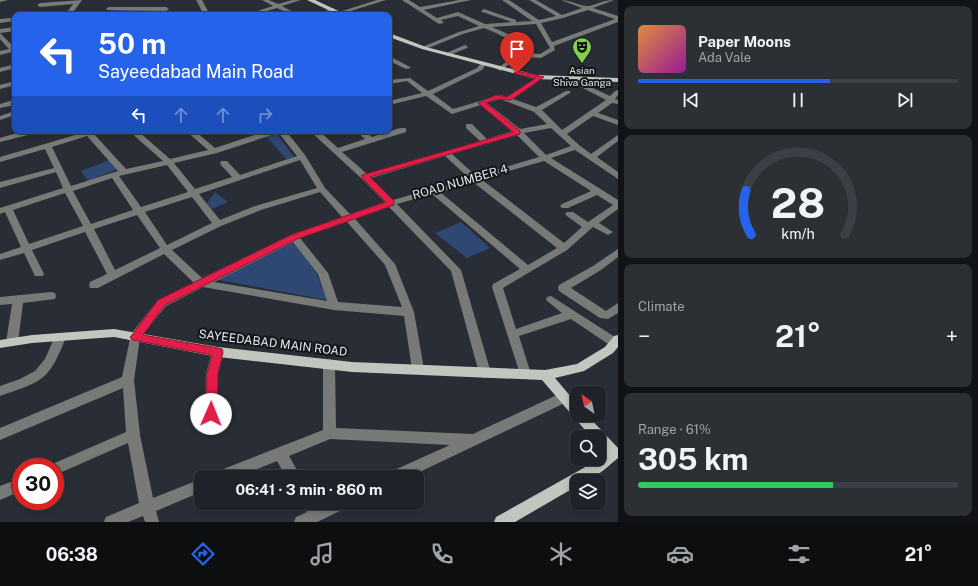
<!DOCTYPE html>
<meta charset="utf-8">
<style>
:root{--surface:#1f2228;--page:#2c2f34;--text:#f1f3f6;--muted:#a1a4a8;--line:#3c3f45;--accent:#2563eb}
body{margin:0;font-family:"Public Sans",sans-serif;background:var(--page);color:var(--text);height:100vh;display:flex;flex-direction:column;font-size:15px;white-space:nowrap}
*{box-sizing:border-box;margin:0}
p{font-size:13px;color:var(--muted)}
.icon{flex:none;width:22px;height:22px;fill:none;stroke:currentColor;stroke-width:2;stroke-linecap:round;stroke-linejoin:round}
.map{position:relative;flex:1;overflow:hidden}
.drawer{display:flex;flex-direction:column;gap:6px;padding:6px;background:#111316;width:360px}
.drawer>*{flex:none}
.top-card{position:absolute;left:12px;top:12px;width:380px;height:122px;border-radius:8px;box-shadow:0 2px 6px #0003,0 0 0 1px var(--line);background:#2563eb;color:#fff;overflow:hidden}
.needle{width:26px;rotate:327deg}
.buttons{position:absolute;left:570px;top:386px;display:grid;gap:8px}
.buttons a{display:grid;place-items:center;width:36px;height:36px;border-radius:8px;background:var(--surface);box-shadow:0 2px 6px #0003,0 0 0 1px var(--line);font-size:20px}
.speed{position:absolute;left:12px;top:458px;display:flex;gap:8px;font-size:20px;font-weight:700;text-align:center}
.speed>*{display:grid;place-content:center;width:52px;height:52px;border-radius:50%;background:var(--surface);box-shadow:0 2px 6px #0003,0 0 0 1px var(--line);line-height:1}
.speed .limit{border:6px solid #d22;background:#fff;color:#111}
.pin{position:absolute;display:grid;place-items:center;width:34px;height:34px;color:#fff;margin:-41px -17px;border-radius:50% 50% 50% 0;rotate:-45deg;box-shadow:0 0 4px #0007}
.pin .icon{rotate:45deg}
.me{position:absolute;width:44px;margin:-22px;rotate:1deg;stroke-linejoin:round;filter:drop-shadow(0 0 3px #0008)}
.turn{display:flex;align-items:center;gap:14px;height:84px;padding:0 20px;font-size:18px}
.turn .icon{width:52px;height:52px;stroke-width:2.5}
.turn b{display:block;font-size:28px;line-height:34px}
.lanes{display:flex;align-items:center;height:38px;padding:0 20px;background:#0003;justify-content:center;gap:20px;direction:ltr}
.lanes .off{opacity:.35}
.big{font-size:30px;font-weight:700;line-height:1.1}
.drawer .tile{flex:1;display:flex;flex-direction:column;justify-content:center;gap:6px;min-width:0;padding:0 14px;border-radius:8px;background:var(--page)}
.drawer .dial{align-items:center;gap:0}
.dial svg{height:104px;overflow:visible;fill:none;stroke:var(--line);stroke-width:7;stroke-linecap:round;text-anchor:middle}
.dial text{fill:var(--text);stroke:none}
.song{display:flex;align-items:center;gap:12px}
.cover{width:48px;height:48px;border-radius:6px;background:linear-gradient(135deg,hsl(30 70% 55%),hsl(300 70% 35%))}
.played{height:4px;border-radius:2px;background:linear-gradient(90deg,var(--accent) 60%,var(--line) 60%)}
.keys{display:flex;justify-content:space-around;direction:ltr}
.heat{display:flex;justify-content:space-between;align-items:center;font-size:22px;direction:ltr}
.charge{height:6px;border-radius:3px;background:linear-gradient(90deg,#34c759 61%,var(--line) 0)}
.trip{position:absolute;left:194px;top:470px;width:230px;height:40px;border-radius:8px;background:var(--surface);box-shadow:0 2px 6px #0003,0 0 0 1px var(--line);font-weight:700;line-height:40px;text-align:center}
.dock{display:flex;height:64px;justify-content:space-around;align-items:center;background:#0c0e10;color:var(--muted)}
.dock .icon{width:28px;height:28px}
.dock .selected{color:var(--accent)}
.dock b{font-size:18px;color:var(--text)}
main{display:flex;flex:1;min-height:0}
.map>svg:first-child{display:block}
</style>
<main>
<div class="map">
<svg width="618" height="522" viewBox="0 0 618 522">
<rect width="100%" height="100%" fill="#292d35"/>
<g fill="#2e4773">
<path d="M163,9l-3,6h-51l4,-5z"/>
<path d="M277,134l17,23 -8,2 -19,-22z"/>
<path d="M109,160l9,9 -30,12 -7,-10z"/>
<path d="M215,192l13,10 -16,7 -5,-6z"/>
<path d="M461,222l29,26 -23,10 -32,-25z"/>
<path d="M295,241l22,33 10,26 -113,-21z"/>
</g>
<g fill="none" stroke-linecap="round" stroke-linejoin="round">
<g fill="#777a76" fill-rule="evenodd">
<path d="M0,0h8l-8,2z"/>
<path d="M82,0l-11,15h-6l8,-11 -33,3 -3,-2 3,-2z"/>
<path d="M196,0h6l8,15h-6z"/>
<path d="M262,0h7l9,4 14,-4h9l-19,6 17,9h-7l-15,-7 -24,7h-9l29,-9z"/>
<path d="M377,0h9l-45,14 -5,-1z"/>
<path d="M402,0h7l11,7 39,-7h12l-47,10 13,8 21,-6 27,12 27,-2 -30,-10 -1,-1 3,-2 32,11v2l16,-1 -30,-21h7l30,20 17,-4 -27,-16h7l26,15 20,-7 -21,-8c9,0 21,7 28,6 9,-2 15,-6 25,-6l-21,8 25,8v6l-64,24 1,4 -14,8 -15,-1 -12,4 -14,10 -3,-2 1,-1 12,-9 11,-5c-8,-15 -21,-19 -37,-26l-21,6 -37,15h-4v-2l37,-15 20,-6 -21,-10 -17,4 3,3 -5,1zM588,10l27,9 -63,23 -11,-19 22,-5zM536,24l14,24 -10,6 -13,-1c-9,-16 -19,-19 -35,-26z"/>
<path d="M109,7h57l3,2 -3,2 -59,-1 -1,-1z"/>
<path d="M333,8l2,1v2l-11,4h-9z"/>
<path d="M12,18l3,2 -1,1 -14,2v-4z"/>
<path d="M15,27v4l-15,2v-4z"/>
<path d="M0,33l15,15v6l-3,-2 -12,3v-4l9,-2 -9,-10z"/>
<path d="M465,45l3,2 -1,1 -20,8 -3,-2z"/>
<path d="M389,56l21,11 1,1 -5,1 -17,-8z"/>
<path d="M481,63l5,1 -4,6 -49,24 20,15 47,-14 7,2 32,-21h4v2l-30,21 23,8 30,-16h4v2l-28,17 20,20 44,-30 -25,-13 -6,-9 1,-1h4l6,8 24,11 5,-5 3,-1v5l-3,4 3,1v4l-6,-1 -14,10 20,7v5l-25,-9 -26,18 12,11 12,9 27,-19v6l-21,16 21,15v7l-43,-29 -24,8 67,42v9l-19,14 14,9 -5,3 -15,-8 -26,23 -64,38 13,41 46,-16 -16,-13 1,-3 4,-1 67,43v7h-7l-40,-27 -52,17 12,38 -2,3 -4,2 -4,-2 -29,-90 1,-3 27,-15 -88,-75 -35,10 64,66 30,103 -2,3 -4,2 -4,-2 -2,-3 -28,-102 -62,-64 -34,12 40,45 19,48 10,57 -2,3 -4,2 -4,-2 -2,-3 -8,-53 -70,-6 -131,-23 -37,19 -26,32 -6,42 6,55 13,63 48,-19v13l-45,19 3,11h-14l-2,-6 -15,6h-24l2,-5 33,-14 -11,-60 -73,32v-8h-6l1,-2 76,-33 -3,-44 -123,52v-12l122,-51 9,-43 27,-34 36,-17 -30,-29 -66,34h-8l-1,-3 1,-3 17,-8 -22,-42 -53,18 12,24 -1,2h-8l-11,-23 -24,7v-6l21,-7 -16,-35 -5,2v-6l63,-20 -7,-16 -56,16v-6l54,-14 -9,-19 -45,13v-5l89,-26h12l-7,3 32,35 37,-8 -34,-30h9l32,28 38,-9 -22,-19h9l20,17 52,-17h19l19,24 20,33 25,26 35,-12 -23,-23 -52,-48h9l19,17 27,-9 -9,-8h9l7,6 28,-9h6v4l-64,20 25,22 113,-33 -14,-13v-4h6l15,15 25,-8 -31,-26 -29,9 -26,-18 -37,9v-4l33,-8 -15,-12 -18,3v-4l21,-2 18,13 49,-23zM500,99l34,13 13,12 -27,5 -33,-26zM551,128l20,18 -25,9 -22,-22zM278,133v-1l19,24 -57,19 -13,-14h-6l-1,2 1,2 11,12 -37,12 -21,-26 43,-10zM517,135l22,22 -63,19 -24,-22zM87,136l31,35 -47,15 -19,-39zM445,156l24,22 -76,22 -22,-22zM300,160l17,28 -62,18 -35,14 -21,-26zM544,161l47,30 -29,13 -2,2 2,2h6l29,-13 16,10 -25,17 -15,-10h-6l-2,2 2,2 15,11 -18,16 -83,-64zM167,165l21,27 -47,15 -22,-31zM112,178l21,32 -42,14 -18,-33zM473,182l84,66 -29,17 -88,-73zM320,192l22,25 -51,18 -89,43 -30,-28 49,-24 40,-16zM65,193l18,33 -54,18 -16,-34zM192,197l20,26 -45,22 -22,-33zM137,215l23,33 -45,22 -21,-41zM347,222l38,43 17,42 -64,-5 -10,-29 -28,-35zM293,242l25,32 9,27 -113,-19z"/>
<path d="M15,64v4l-15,4v-4z"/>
<path d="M15,81v4l-15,4v-4z"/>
<path d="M13,100h2v5l-15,3v-4z"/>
<path d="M15,111v4l-15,5v-4z"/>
<path d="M24,131h13l-1,2 -36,9v-4z"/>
<path d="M618,249v8l-17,13 -30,18 35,23 12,-8v10l-10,6 -8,-1 -41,-27 -1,-3 1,-3 34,-19z"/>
<path d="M51,292l4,1 1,3 -1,3 -32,4 -5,39 -2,3 -4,1 -4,-1 -2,-3 6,-38 -12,1v-8z"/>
<path d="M60,333l4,1 2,3c-17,44 -23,44 -66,59v-10l20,-7 15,-8 10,-12 11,-25z"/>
<path d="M218,347l4,2 2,3 -6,22 -1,40 -2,4 -4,1 -4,-1 -2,-4 1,-40 6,-22 2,-3z"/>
<path d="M329,359l4,2 2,3 1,64 137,6 86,-40 4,-1 4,1 2,4 -2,4 -158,75h-21l2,-5 60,-27 -120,-6 -41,17 12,21h-15l-9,-16 -40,16h-23l2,-5 107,-42v-66l2,-3z"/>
<path d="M21,478v13l-21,9v-14z"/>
<path d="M303,503h15l2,3 6,-3h22l-2,5 -29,14h-23l2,-5 11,-5z"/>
</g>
<g fill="#c1c7be" fill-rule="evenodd">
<path d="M307,0h8l32,15h-8z"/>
<path d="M389,33l37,14 110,28 82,3v4l-82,-3 -114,-30 -33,-12z"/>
<path d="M114,329l104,18 134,15 193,8 32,-6 28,-17 9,-11 4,-1v12l-5,6 -29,18 -29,7 22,26v11h10l31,33v10c-12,10 -24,23 -41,23v5l-62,36h-21l2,-5 93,-52 7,-6h3v-2l6,-5 -6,-6v-9h-8l-49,-57 -190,-8 -134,-15 -104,-20 -82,6 -32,5v-8l32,-5z"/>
</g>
</g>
<path fill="#e11d48" stroke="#92132f" d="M517,71l27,6 -33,23 -15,-1 -10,4 34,28v3l-150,43 24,24v4l-97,34 -132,66 -22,30 75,13 4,1 1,3 -5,22 -1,40 -2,4 -4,1 -4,-1 -2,-4 2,-40 5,-19 -80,-15 -2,-3 2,-2 26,-35 133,-65 95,-33 -24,-24v-3l151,-43 -35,-29 18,-8 11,2 29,-19 -21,-4 -1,-1z"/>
<defs>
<g id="theatre-pin" transform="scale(1)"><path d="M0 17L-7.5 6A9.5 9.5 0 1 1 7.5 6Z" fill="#81d050" stroke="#131619"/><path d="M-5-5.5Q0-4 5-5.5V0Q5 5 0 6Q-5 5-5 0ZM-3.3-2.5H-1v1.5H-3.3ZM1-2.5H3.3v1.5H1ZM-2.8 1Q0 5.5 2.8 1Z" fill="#111"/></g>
</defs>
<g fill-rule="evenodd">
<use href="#theatre-pin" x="582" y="47"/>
</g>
<g text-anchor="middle" stroke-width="4" stroke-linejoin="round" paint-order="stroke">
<g font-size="10" fill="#e4e7ec" stroke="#131619">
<text x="582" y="74">Asian<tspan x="582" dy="12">Shiva Ganga</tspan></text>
</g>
<g font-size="12" fill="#e4e7ec" stroke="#131619">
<text transform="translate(460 182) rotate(-16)" y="4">ROAD NUMBER 4</text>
<text transform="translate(273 343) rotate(7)" y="4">SAYEEDABAD MAIN ROAD</text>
</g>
</g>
</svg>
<div class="buttons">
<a><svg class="needle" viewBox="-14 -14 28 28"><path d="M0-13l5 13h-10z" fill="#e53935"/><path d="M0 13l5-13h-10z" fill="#a1a4a8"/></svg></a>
<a><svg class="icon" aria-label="search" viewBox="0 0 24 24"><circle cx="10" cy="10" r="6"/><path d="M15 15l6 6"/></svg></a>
<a><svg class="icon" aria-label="layers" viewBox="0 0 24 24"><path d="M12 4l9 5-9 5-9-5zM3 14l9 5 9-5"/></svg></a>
</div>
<div class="speed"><div class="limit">30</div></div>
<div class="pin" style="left:517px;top:73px;background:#d93025"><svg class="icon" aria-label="arrive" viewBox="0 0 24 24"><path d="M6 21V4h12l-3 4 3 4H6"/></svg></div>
<svg class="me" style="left:211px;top:414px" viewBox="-20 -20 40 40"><circle r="19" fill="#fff"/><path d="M0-13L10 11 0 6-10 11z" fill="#e11d48"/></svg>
<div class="trip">06:41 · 3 min · 860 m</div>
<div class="top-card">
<div class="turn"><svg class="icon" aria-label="left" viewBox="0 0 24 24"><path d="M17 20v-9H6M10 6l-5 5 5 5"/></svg><div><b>50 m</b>Sayeedabad Main Road</div></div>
<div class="lanes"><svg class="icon" aria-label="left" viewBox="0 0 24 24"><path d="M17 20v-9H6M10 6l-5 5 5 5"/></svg><svg class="icon off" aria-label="ahead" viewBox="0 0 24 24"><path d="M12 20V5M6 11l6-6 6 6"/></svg><svg class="icon off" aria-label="ahead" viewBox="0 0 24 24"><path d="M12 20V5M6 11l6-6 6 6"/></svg><svg class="icon off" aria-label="right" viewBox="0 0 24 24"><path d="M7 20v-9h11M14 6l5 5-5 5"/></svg></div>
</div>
</div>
<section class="drawer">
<div class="tile">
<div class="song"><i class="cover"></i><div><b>Paper Moons</b><p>Ada Vale</p></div></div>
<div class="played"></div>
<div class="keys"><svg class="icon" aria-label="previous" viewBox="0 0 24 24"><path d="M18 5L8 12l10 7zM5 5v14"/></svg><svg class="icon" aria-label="pause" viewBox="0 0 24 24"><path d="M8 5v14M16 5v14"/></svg><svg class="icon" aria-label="next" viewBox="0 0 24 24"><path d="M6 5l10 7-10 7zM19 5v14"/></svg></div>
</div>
<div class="tile dial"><svg viewBox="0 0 100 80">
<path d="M14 69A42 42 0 1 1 86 69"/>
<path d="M14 69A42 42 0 0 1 10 35" stroke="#2563eb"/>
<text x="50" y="56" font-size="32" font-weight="700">28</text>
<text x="50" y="72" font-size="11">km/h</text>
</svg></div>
<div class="tile"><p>Climate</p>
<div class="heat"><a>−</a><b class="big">21°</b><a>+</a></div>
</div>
<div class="tile"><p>Range · 61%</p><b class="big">305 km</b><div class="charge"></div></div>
</section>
</main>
<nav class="dock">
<b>06:38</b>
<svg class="icon selected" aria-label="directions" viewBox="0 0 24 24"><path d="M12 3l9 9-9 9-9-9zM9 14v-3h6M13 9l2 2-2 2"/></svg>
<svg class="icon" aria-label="music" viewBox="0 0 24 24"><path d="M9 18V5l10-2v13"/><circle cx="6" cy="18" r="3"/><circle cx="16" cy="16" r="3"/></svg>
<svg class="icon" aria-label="phone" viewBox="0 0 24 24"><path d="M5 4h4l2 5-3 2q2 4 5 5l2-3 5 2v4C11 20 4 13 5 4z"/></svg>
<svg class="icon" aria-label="climate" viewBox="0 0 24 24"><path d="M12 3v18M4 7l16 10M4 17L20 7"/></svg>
<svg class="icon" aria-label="car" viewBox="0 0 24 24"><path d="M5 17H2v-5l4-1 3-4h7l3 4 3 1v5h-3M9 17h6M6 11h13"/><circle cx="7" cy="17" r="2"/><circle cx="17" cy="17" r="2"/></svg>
<svg class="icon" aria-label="filters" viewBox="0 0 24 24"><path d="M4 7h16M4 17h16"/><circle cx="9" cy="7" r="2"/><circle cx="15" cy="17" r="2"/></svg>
<b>21°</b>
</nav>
